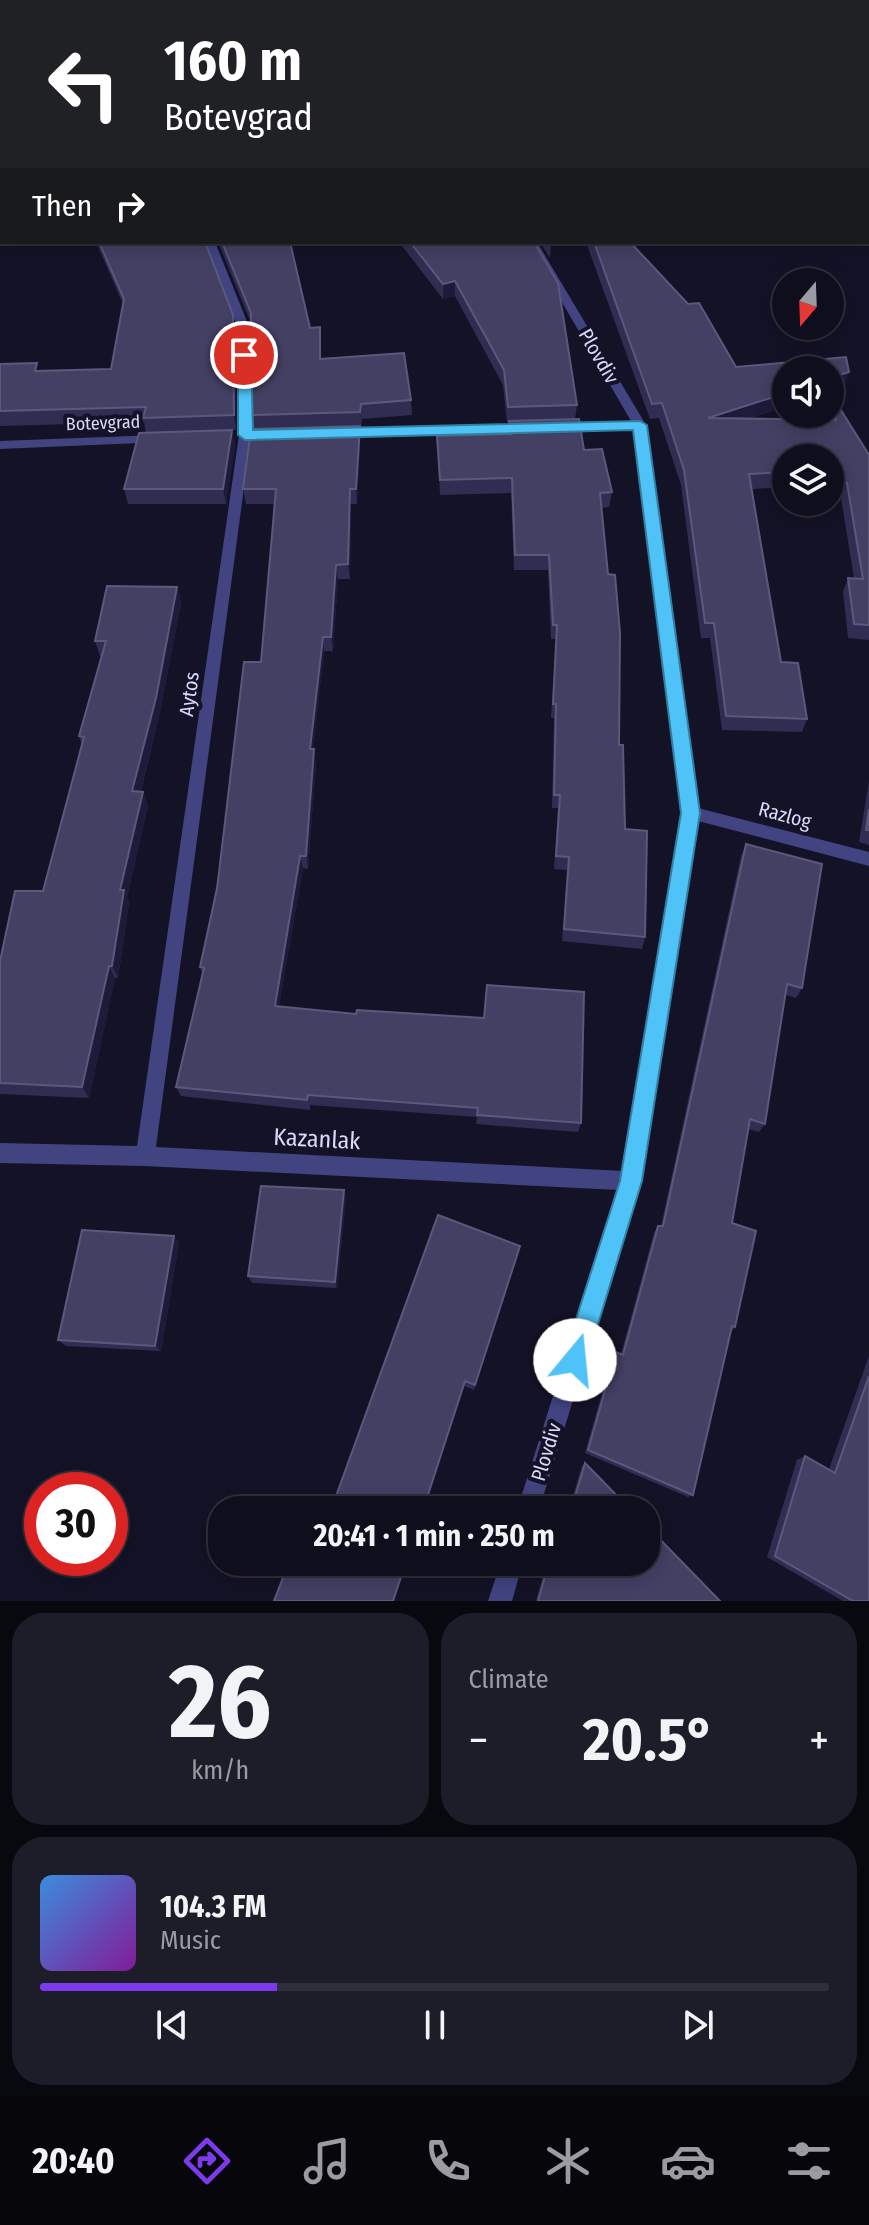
<!DOCTYPE html>
<meta charset="utf-8">
<style>
:root{--surface:#0f0e1c;--page:#1d1c29;--text:#f1f3f6;--muted:#9b9ca3;--line:#2f2e3b;--accent:#7c3aed}
body{margin:0;font-family:"Fira Sans Condensed",sans-serif;background:var(--page);color:var(--text);height:100vh;display:flex;flex-direction:column;font-size:30px;white-space:nowrap}
*{box-sizing:border-box;margin:0}
p{font-size:26px;color:var(--muted)}
.icon{flex:none;width:44px;height:44px;fill:none;stroke:currentColor;stroke-width:2;stroke-linecap:round;stroke-linejoin:round}
.map{position:relative;height:1601px;overflow:hidden}
.details{display:flex;flex-direction:column;gap:12px;padding:12px;background:#08080f;flex:1}
.details>*{flex:none}
.hud{position:absolute;left:0px;top:0px;width:870px;height:244px;box-shadow:0 4px 20px #0003,0 0 0 2px var(--line);background:#202124;color:#fff;overflow:hidden}
.needle{width:52px;rotate:199deg}
.controls{position:absolute;left:772px;top:268px;display:grid;gap:16px}
.controls a{display:grid;place-items:center;width:72px;height:72px;border-radius:50%;background:var(--surface);box-shadow:0 4px 20px #0003,0 0 0 2px var(--line);font-size:40px}
.speed{position:absolute;left:24px;top:1472px;display:flex;gap:16px;font-size:40px;font-weight:700;text-align:center}
.speed>*{display:grid;place-content:center;width:104px;height:104px;border-radius:50%;background:var(--surface);box-shadow:0 4px 20px #0003,0 0 0 2px var(--line);line-height:1}
.speed .limit{border:12px solid #d22;background:#fff;color:#111}
.pin{position:absolute;display:grid;place-items:center;width:68px;height:68px;color:#fff;margin:-34px;border:4px solid #fff;border-radius:50%;box-shadow:0 2px 8px #0007}
.me{position:absolute;width:88px;margin:-44px;rotate:17deg;stroke-linejoin:round;filter:drop-shadow(0 0 6px #0008)}
.turn{display:flex;align-items:center;gap:28px;height:168px;padding:0 32px;font-size:36px}
.turn .icon{width:104px;height:104px;stroke-width:2.5}
.turn b{display:block;font-size:56px;line-height:68px}
.then{display:flex;align-items:center;height:76px;padding:0 32px;background:#0003;gap:16px;font-size:30px}
.big{font-size:60px;font-weight:700;line-height:1.1}
.details .tile{flex:1;display:flex;flex-direction:column;justify-content:center;gap:12px;min-width:0;padding:0 28px;border-radius:32px;background:var(--page)}
.details .dial{align-items:center;gap:0}
.dial b{font-size:104px;line-height:1}
.song{display:flex;align-items:center;gap:24px}
.cover{width:96px;height:96px;border-radius:12px;background:linear-gradient(135deg,hsl(210 70% 55%),hsl(290 70% 35%))}
.played{height:8px;border-radius:4px;background:linear-gradient(90deg,var(--accent) 30%,var(--line) 30%)}
.keys{display:flex;justify-content:space-around;direction:ltr}
.heat{display:flex;justify-content:space-between;align-items:center;font-size:44px;direction:ltr}
.details .tiles{flex:1;display:grid;gap:12px;grid-template-columns:1fr 1fr}
.tile:last-child{grid-column:span 2}
.trip{position:absolute;left:208px;top:1496px;width:452px;height:80px;border-radius:32px;background:var(--surface);box-shadow:0 4px 20px #0003,0 0 0 2px var(--line);font-weight:700;line-height:80px;text-align:center}
.menu{display:flex;height:128px;justify-content:space-around;align-items:center;background:#06060b;color:var(--muted)}
.menu .icon{width:56px;height:56px}
.menu .on{color:var(--accent)}
.menu b{font-size:36px;color:var(--text)}
.map>svg:first-child{display:block}
</style>
<div class="map">
<svg width="869" height="1601" viewBox="0 0 869 1601">
<rect width="100%" height="100%" fill="#141226"/>
<g fill="none" stroke-linecap="round" stroke-linejoin="round">
<path fill="#414480" fill-rule="evenodd" d="M722,0h9l1,2h-9z"/>
<g fill="#414480" fill-rule="evenodd">
<path d="M552,0h12l1,2h-12z"/>
<rect x="868" y="148" width="1" height="7"/>
<path d="M205,242h10l35,87 1,106 -95,712 467,24 60,-358 -49,-384 -73,2 -6,-4 6,-4 70,-2 -104,-179h10l109,183 52,383 171,44v14l-171,-45 -57,360 -102,329h-22l101,-320 -473,-24 -145,-3v-20l137,3 102,-711 -1,-106z"/>
<path d="M530,424l4,1v6l-193,6 -6,-4 6,-4z"/>
<path d="M158,435l6,4 -1,3 -163,7v-8z"/>
<path d="M501,1562h22l-11,39h-24z"/>
</g>
</g>
<g fill="#312d52">
<path d="M0,0h554v2h-552v91h-2z"/>
<path d="M868,54h1v71l-1,-1z"/>
<path d="M96,242h109l30,88 1,100h-4l3,15 -9,59h-98l-4,-15 22,-56 -2,-11 -144,4v-62l39,7 72,-2 12,-65z"/>
<path d="M218,242h72l20,86 11,14v17l90,41 1,15 -50,4 -1,8h-1v14l-3,63h-6l-1,75h-12l-5,72h-9l-11,98 3,14 -8,106 -5,-1 -24,138 302,117 -3,9 -102,-8 1,-7 -167,-12v5l-129,-14 -5,-9 26,-114 -2,-6 61,-305 13,-158h-28l-3,-15 11,-60 -2,-14 -1,-92z"/>
<path d="M399,242h135l43,163 -2,14 9,31 28,42 -3,15 -8,1 24,321 20,108 -3,12 -80,-8 5,-71 -13,-1 4,-61h-6l2,-90h-3l5,-79h-5l-3,-69h-34l-3,-77 -71,2 -3,-59 72,-2v-12h-2l-4,-37 -48,-89 -12,3z"/>
<path d="M540,242h11l-1,16z"/>
<path d="M586,242h44l58,62 11,-1 37,64 110,-10 3,15 -5,15 -14,5v-22h-44v36l-38,13 82,1 -1,-6h1l4,-15 35,56v185l-21,-2 -5,-46 5,-14h6l-13,-80 -11,2v-42h-44v29l-34,2 29,173 17,1 9,56 -5,13 -80,-2 -12,-92h-9l-20,-153 -22,-67 -9,1z"/>
<path d="M177,587l4,16 -21,109 -19,79 2,1 5,14 -21,91 2,6 -11,75h-3l-26,120 -89,-4v-133l43,-70 39,-146 -3,-9 23,-80h-2l-5,-15z"/>
<path d="M869,781v64l-10,-3z"/>
<path d="M746,844l56,144 -6,10 -10,-3 -21,129 -6,8 -11,-3 -16,94 3,104 -5,6 -37,162 -5,2 -103,-44 27,-95 4,-6 5,2 33,-121 4,-7h3l80,-370z"/>
<path d="M344,1190l2,8 -9,90 -85,-5 -4,-7z"/>
<path d="M174,1236l5,7 -18,108 -95,-5 -8,-6z"/>
<path d="M518,1253l-44,137 -10,-4 -40,124h-93z"/>
<path d="M869,1356v245h-26l-76,-44 30,-97 8,-4 24,13z"/>
<path d="M585,1463l46,47h-69l3,-10 2,-3 5,2 10,-33z"/>
<path d="M547,1562h99l74,39h-184z"/>
</g>
<g fill="#1e1a39">
<path d="M446,0h18v2h-21z"/>
<path d="M2,164v16l-2,1v-16z"/>
<path d="M455,281v15l-12,3v-15z"/>
<path d="M233,315l2,15 1,100 -2,-15z"/>
<path d="M849,372l-5,15 -14,5v-14z"/>
<path d="M786,393v13l-82,27 4,-15z"/>
<path d="M360,426v15l-3,63 -1,-15z"/>
<path d="M232,430l3,15 -9,59 -3,-15z"/>
<path d="M847,483l-6,15 -11,2 5,-15z"/>
<path d="M350,489l1,15 -1,75 -2,-15z"/>
<path d="M336,565l2,14 -5,72 -2,-14z"/>
<path d="M177,587l4,16 -21,109 -23,93 -5,-14z"/>
<path d="M323,637l1,14 -12,112 -2,-14z"/>
<path d="M314,749l2,14 -8,106 -2,-13z"/>
<path d="M143,792l5,14 -21,91 2,6 -11,75 -6,-12 8,-76z"/>
<path d="M300,856l3,12 -26,149 -2,-11z"/>
<path d="M109,966l6,12 -26,120 -7,-11z"/>
<path d="M344,1190l2,8 -9,90 -2,-6z"/>
<path d="M174,1236l5,7 -18,108 -6,-5z"/>
<path d="M465,1381l-41,129h-1z"/>
</g>
<g fill="#434064" stroke="#5b587c" stroke-width="2">
<path d="M0,0h446l-3,2h-441v76h-2z"/>
<path d="M479,0h75l-3,2h-69z"/>
<path d="M868,54h1v44l-1,-1z"/>
<path d="M2,112v52l-2,1v-52z"/>
<path d="M99,242h106l28,73 1,100 -91,3 3,-11 -146,4v-47l37,-1 -2,8 76,-2 13,-70z"/>
<path d="M222,242h68l20,86 10,-1v32l84,-6 7,47 -50,4 -1,8 -108,3 -1,-102z"/>
<path d="M410,242h124l24,41 19,122 -69,2 -4,-37 -49,-89 -12,3z"/>
<path d="M594,242h36l58,62 11,-1 37,64 110,-10 3,15 -19,6v-8h-44v23l-78,25 128,2 -2,-21 35,56v170l-15,-1 -6,-46 15,1 -16,-96 -12,2 -5,-8v-19h-44v14l-37,2 32,188 17,1 9,56 -81,-3 -12,-93h-9l-21,-153 -22,-67 -10,1z"/>
<path d="M579,419l5,31 18,-1 10,43 -12,1 8,81 7,1 5,58 -1,112h4l2,84 22,2 -2,106 -81,-8 5,-72 -13,-1 4,-61h-6l2,-91h-3l4,-79h-4l-4,-70h-34l-3,-77 -72,2 -3,-44 74,-2 -2,-13z"/>
<path d="M360,426l-4,63h-6l-2,75 -12,1 -5,72h-8l-13,112h4l-8,107h-6l-25,150 81,8 1,-4 127,8 3,-33 97,7 -3,131 -104,-8 1,-7 -170,-13 -1,5 -131,-13 28,-119 -4,-1 17,-78 27,-227h17l15,-173h-33l8,-60z"/>
<path d="M232,430l-9,59h-99l15,-56z"/>
<path d="M107,586l70,1 -21,111 -24,93 11,1 -23,98h4l-12,76h-3l-27,121 -82,-4v-122l15,-70h28l41,-154 -5,-1 27,-95h-11z"/>
<path d="M869,809v21h-3z"/>
<path d="M746,844l76,20 -20,124 -15,-4 -22,140 -15,-5 -18,104 24,8 -21,96 -3,-1 -39,169 -105,-45 28,-98 7,3 35,-129h5z"/>
<path d="M261,1186l83,4 -9,92 -87,-6z"/>
<path d="M438,1215l82,31 -45,139 -10,-4 -42,129h-92z"/>
<path d="M82,1230l92,6 -19,110 -97,-6z"/>
<path d="M869,1376v225h-16l-78,-45 30,-100 30,17z"/>
<path d="M585,1463l46,47h-67l3,-13 7,3z"/>
<path d="M646,1525l74,76h-182l11,-39h97z"/>
<path d="M289,1562h117l-13,39h-119z"/>
</g>
<path fill="#4fc3f7" stroke="#337fa1" stroke-width="2" d="M244,351l7,4 2,75 387,-9 7,4 53,388 -58,368 -55,179 -4,9 -8,3 -8,-3 -4,-9 57,-179 61,-368 -48,-383 -388,10 -7,-5v-80z"/>
<g text-anchor="middle" stroke-width="8" stroke-linejoin="round" paint-order="stroke">
<g font-size="18" fill="#dbdafc" stroke="#141226">
<text transform="translate(103 423) rotate(-2)" y="6">Botevgrad</text>
</g>
<g font-size="20" fill="#dbdafc" stroke="#141226">
<text transform="translate(599 356) rotate(60)" y="7">Plovdiv</text>
<text transform="translate(189 694) rotate(-82)" y="7">Aytos</text>
<text transform="translate(785 815) rotate(15)" y="7">Razlog</text>
<text transform="translate(546 1452) rotate(-73)" y="7">Plovdiv</text>
</g>
<g font-size="24" fill="#dbdafc" stroke="#141226">
<text transform="translate(317 1139) rotate(3)" y="8">Kazanlak</text>
</g>
</g>
</svg>
<div class="controls">
<a><svg class="needle" viewBox="-14 -14 28 28"><path d="M0-13l5 13h-10z" fill="#e53935"/><path d="M0 13l5-13h-10z" fill="#9b9ca3"/></svg></a>
<a><svg class="icon" aria-label="sound" viewBox="0 0 24 24"><path d="M4 9h4l5-4v14l-5-4H4zM17 9q2 3 0 6"/></svg></a>
<a><svg class="icon" aria-label="layers" viewBox="0 0 24 24"><path d="M12 4l9 5-9 5-9-5zM3 14l9 5 9-5"/></svg></a>
</div>
<div class="speed"><div class="limit">30</div></div>
<div class="pin" style="left:244px;top:355px;background:#d93025"><svg class="icon" aria-label="arrive" viewBox="0 0 24 24"><path d="M6 21V4h12l-3 4 3 4H6"/></svg></div>
<svg class="me" style="left:575px;top:1360px" viewBox="-20 -20 40 40"><circle r="19" fill="#fff"/><path d="M0-13L10 11 0 6-10 11z" fill="#4fc3f7"/></svg>
<div class="trip">20:41 · 1 min · 250 m</div>
<div class="hud">
<div class="turn"><svg class="icon" aria-label="left" viewBox="0 0 24 24"><path d="M17 20v-9H6M10 6l-5 5 5 5"/></svg><div><b>160 m</b>Botevgrad</div></div>
<div class="then">Then<svg class="icon" aria-label="right" viewBox="0 0 24 24"><path d="M7 20v-9h11M14 6l5 5-5 5"/></svg></div>
</div>
</div>
<section class="details">
<div class="tiles">
<div class="tile dial"><b>26</b><p>km/h</p></div>
<div class="tile"><p>Climate</p>
<div class="heat"><a>−</a><b class="big">20.5°</b><a>+</a></div>
</div>
<div class="tile">
<div class="song"><i class="cover"></i><div><b>104.3 FM</b><p>Music</p></div></div>
<div class="played"></div>
<div class="keys"><svg class="icon" aria-label="previous" viewBox="0 0 24 24"><path d="M18 5L8 12l10 7zM5 5v14"/></svg><svg class="icon" aria-label="pause" viewBox="0 0 24 24"><path d="M8 5v14M16 5v14"/></svg><svg class="icon" aria-label="next" viewBox="0 0 24 24"><path d="M6 5l10 7-10 7zM19 5v14"/></svg></div>
</div>
</div>
</section>
<nav class="menu">
<b>20:40</b>
<svg class="icon on" aria-label="directions" viewBox="0 0 24 24"><path d="M12 3l9 9-9 9-9-9zM9 14v-3h6M13 9l2 2-2 2"/></svg>
<svg class="icon" aria-label="music" viewBox="0 0 24 24"><path d="M9 18V5l10-2v13"/><circle cx="6" cy="18" r="3"/><circle cx="16" cy="16" r="3"/></svg>
<svg class="icon" aria-label="phone" viewBox="0 0 24 24"><path d="M5 4h4l2 5-3 2q2 4 5 5l2-3 5 2v4C11 20 4 13 5 4z"/></svg>
<svg class="icon" aria-label="climate" viewBox="0 0 24 24"><path d="M12 3v18M4 7l16 10M4 17L20 7"/></svg>
<svg class="icon" aria-label="car" viewBox="0 0 24 24"><path d="M5 17H2v-5l4-1 3-4h7l3 4 3 1v5h-3M9 17h6M6 11h13"/><circle cx="7" cy="17" r="2"/><circle cx="17" cy="17" r="2"/></svg>
<svg class="icon" aria-label="filters" viewBox="0 0 24 24"><path d="M4 7h16M4 17h16"/><circle cx="9" cy="7" r="2"/><circle cx="15" cy="17" r="2"/></svg>
</nav>
